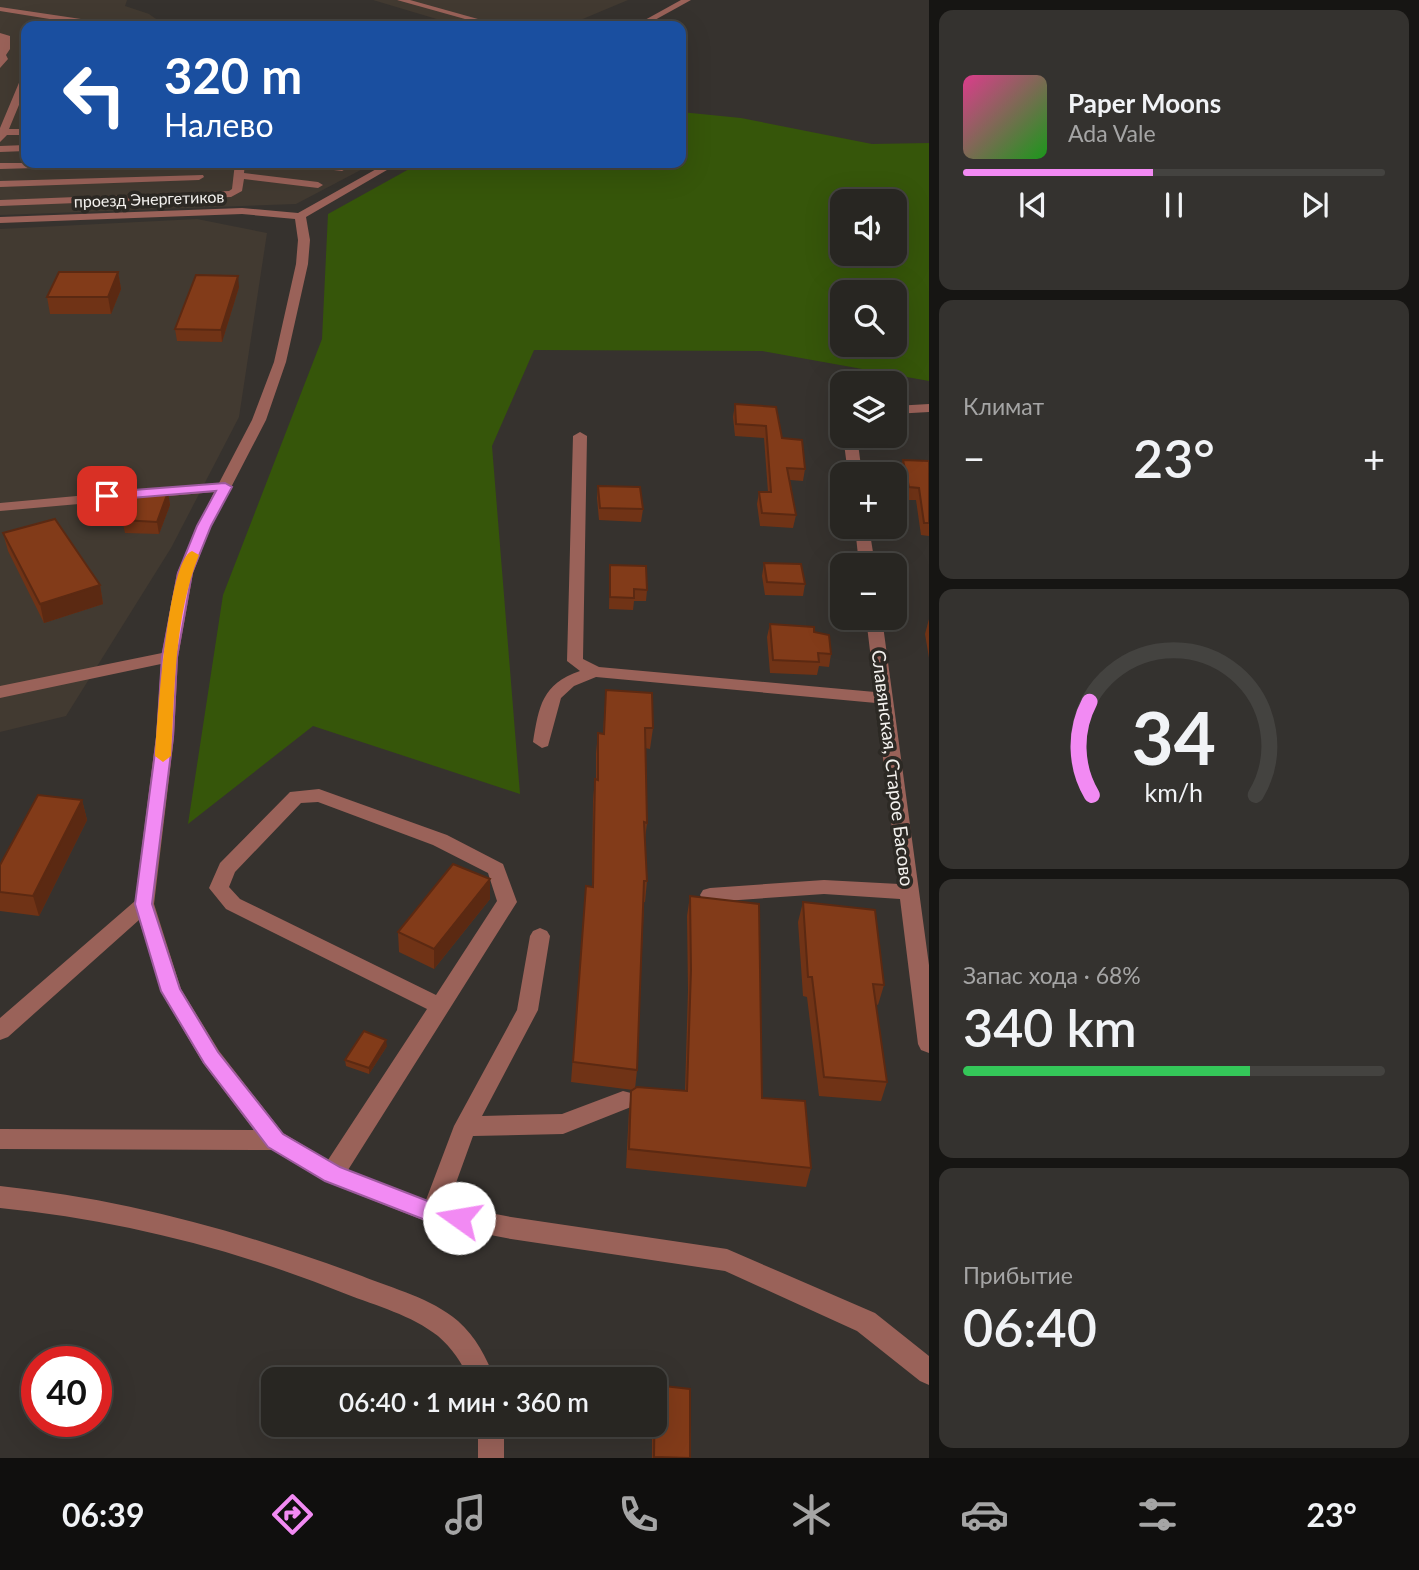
<!DOCTYPE html>
<html lang="ru">
<meta charset="utf-8">
<style>
:root{--surface:#282622;--page:#34322f;--text:#f1f3f6;--muted:#a5a5a5;--line:#444340;--accent:#f28af3}
body{margin:0;font-family:Lato,sans-serif;background:var(--page);color:var(--text);height:100vh;display:flex;flex-direction:column;font-size:26px;white-space:nowrap}
*{box-sizing:border-box;margin:0}
p{font-size:23px;color:var(--muted)}
.icon{flex:none;width:38px;height:38px;fill:none;stroke:currentColor;stroke-width:2;stroke-linecap:round;stroke-linejoin:round}
.map{position:relative;flex:1;overflow:hidden}
.sheet{display:flex;flex-direction:column;gap:10px;padding:10px;background:#161513;width:490px}
.sheet>*{flex:none}
.banner{position:absolute;left:21px;top:21px;width:665px;height:147px;border-radius:14px;box-shadow:0 7px 28px #0002,0 0 0 2px var(--line);background:#1a4fa0;color:#fff;overflow:hidden}
.controls{position:absolute;left:830px;top:189px;display:grid;gap:14px}
.controls a{display:grid;place-items:center;width:77px;height:77px;border-radius:14px;background:var(--surface);box-shadow:0 7px 28px #0002,0 0 0 2px var(--line);font-size:35px}
.speed{position:absolute;left:21px;top:1346px;display:flex;gap:14px;font-size:35px;font-weight:700;text-align:center}
.speed>*{display:grid;place-content:center;width:91px;height:91px;border-radius:50%;background:var(--surface);box-shadow:0 7px 28px #0002,0 0 0 2px var(--line);line-height:1}
.speed .limit{border:10px solid #d22;background:#fff;color:#111}
.pin{position:absolute;display:grid;place-items:center;width:60px;height:60px;color:#fff;margin:-30px;border-radius:14px;box-shadow:0 4px 10px #0006}
.me{position:absolute;width:77px;margin:-38px;rotate:283deg;stroke-linejoin:round;filter:drop-shadow(0 0 5px #0008)}
.turn{display:flex;align-items:center;gap:24px;height:147px;padding:0 28px;font-size:32px}
.turn .icon{width:91px;height:91px;stroke-width:2.5}
.turn b{display:block;font-size:49px;line-height:60px}
.big{font-size:52px;font-weight:600;line-height:1.1}
.sheet .card{flex:1;display:flex;flex-direction:column;justify-content:center;gap:10px;min-width:0;padding:0 24px;border-radius:14px;background:var(--page)}
.sheet .dial{align-items:center;gap:0}
.dial svg{height:182px;overflow:visible;fill:none;stroke:var(--line);stroke-width:7;stroke-linecap:round;text-anchor:middle}
.dial text{fill:var(--text);stroke:none}
.song{display:flex;align-items:center;gap:21px}
.cover{width:84px;height:84px;border-radius:10px;background:linear-gradient(135deg,hsl(330 70% 55%),hsl(120 70% 35%))}
.played{height:7px;border-radius:4px;background:linear-gradient(90deg,var(--accent) 45%,var(--line) 45%)}
.keys{display:flex;justify-content:space-around;direction:ltr}
.heat{display:flex;justify-content:space-between;align-items:center;font-size:38px;direction:ltr}
.charge{height:10px;border-radius:5px;background:linear-gradient(90deg,#34c759 68%,var(--line) 0)}
.trip{position:absolute;left:261px;top:1367px;width:406px;height:70px;border-radius:14px;background:var(--surface);box-shadow:0 7px 28px #0002,0 0 0 2px var(--line);font-weight:600;line-height:70px;text-align:center}
.tabs{display:flex;height:112px;justify-content:space-around;align-items:center;background:#100f0e;color:var(--muted)}
.tabs .icon{width:49px;height:49px}
.tabs .selected{color:var(--accent)}
.tabs b{font-size:32px;color:var(--text)}
main{display:flex;flex:1;min-height:0}
.map>svg:first-child{display:block}
</style>
<main>
<div class="map">
<svg width="929" height="1458" viewBox="0 0 929 1458">
<rect width="100%" height="100%" fill="#36322e"/>
<g fill="#423a31">
<path d="M0,0h127l-2,6 24,8 17,12h-51l-19,-4 -5,4h3h-68v137h348l-78,41 -296,11z"/>
<path d="M373,0h255l-62,26h-106z"/>
<path d="M197,219l70,14 -28,184 -68,131 -105,168 -66,16v-503z"/>
</g>
<path fill="#36560a" fill-rule="evenodd" d="M681,112l60,6 131,26 57,-1v238l-167,-30 -228,-1 -42,96 28,348 -207,-68 -125,98 35,-229 99,-256 6,-125 92,-51h261zM842,201h52v53h-52zM842,292h52v53h-52z"/>
<g fill="none" stroke-linecap="round" stroke-linejoin="round">
<g fill="#9a6259" fill-rule="evenodd">
<path d="M397,0h13l93,26h-13z"/>
<path d="M681,0h10l-47,26h-10z"/>
<path d="M0,7l108,16 4,3h-19l-93,-15z"/>
<path d="M0,33l10,3v13l-4,6 2,4 -8,9z"/>
<path d="M26,75v13l-17,41h17v6h-19l-7,7v-14l21,-50z"/>
<path d="M26,145v6l-26,1v-6z"/>
<path d="M0,163h111l-5,3 -106,3z"/>
<path d="M235,163h10l-1,10 74,9 5,3 -5,3 -74,-9 -2,12 -11,6 -231,9v-6l229,-9 3,-2z"/>
<path d="M296,163h28l23,5 -5,3 -41,-5z"/>
<path d="M387,163h12l-93,54 4,23 -2,24 -22,98 -20,58 -55,106 -18,47 -15,84 -4,80 -20,167 27,85 38,62 64,82 45,27 99,-151 -201,-100 -17,-21 11,-25 70,-71 29,-3 128,46 56,29 14,38 -169,268 78,30 28,-74 63,-116 13,-74 3,-5 7,-3 7,3 3,5 -12,74 -56,106 80,-2 61,-23 8,2 3,7 -3,7 -68,27 -90,2 -25,69 63,12 216,32 148,64 54,43v29l-9,-4 -63,-50 -132,-60 -214,-32 -78,-15 -109,-43 -52,-31 -272,-1v-20l254,1 -51,-67 -39,-66 -25,-77 -131,117 -8,3v-22l135,-117 21,-164 5,-73 -161,34v-12l162,-33 15,-80 37,-81 -214,19v-8l219,-20 33,-63 22,-58 22,-98 2,-24 -3,-21 -53,-5 -242,9v-6l242,-9 56,5zM318,802l115,43 55,28 9,28 -61,94 -196,-96 -11,-12 6,-15 66,-69z"/>
<path d="M203,175l1,2 -5,3 -199,7v-6z"/>
<path d="M929,404v8l-35,2v-8z"/>
<path d="M580,432l7,4 -4,223 16,8 276,25 -9,-74h16l47,347v88l-8,-3 -3,-6 -18,-145 -76,-5 -114,8 -7,-2 -3,-5 3,-5 7,-2 114,-8 75,4 -23,-181 -280,-26 -22,9 -13,12 -13,48 -6,2 -9,-6c6,-36 9,-58 47,-71l-13,-10 6,-225z"/>
<path d="M843,436h14l5,38h-14z"/>
<path d="M855,527h14l6,38h-16z"/>
<path d="M0,1186c126,13 243,46 362,90 32,13 69,22 96,45 18,16 28,36 37,58h-26c-7,-16 -17,-31 -31,-43 -27,-21 -61,-30 -92,-42 -112,-45 -226,-74 -346,-86z"/>
<rect x="478" y="1424" width="26" height="34"/>
</g>
</g>
<g fill="#703316">
<path d="M118,272l3,17 -10,25h-61l-3,-17z"/>
<path d="M239,287l-17,55 -45,-1 -2,-12z"/>
<path d="M735,404l41,3 6,31 23,31 -2,12 -13,-1 6,35 -3,13 -33,-2 -3,-22 2,-12h9l-4,-54 -29,-2 -2,-19z"/>
<path d="M903,460l26,1v75l-8,-1 -5,-35h-10l-6,-28z"/>
<path d="M598,486l45,23 -2,13 -42,-2 -2,-22z"/>
<path d="M168,492l2,13 -11,29 -34,-1 -3,-13z"/>
<path d="M3,533l97,52 3,19 -59,19 -36,-72z"/>
<path d="M764,563l41,21 -2,12 -38,-1 -3,-19z"/>
<path d="M610,565l37,25 -1,11h-12l-1,9 -24,-1z"/>
<path d="M929,619v39l-4,-24z"/>
<path d="M770,624l44,8 17,22 -2,13 -10,-1 -2,9 -47,-2 -3,-36z"/>
<path d="M606,690l47,38 -3,21 -5,-1 2,75 -2,16 2,42 -2,21h-1l-7,168 -2,19 50,2 3,-101 -1,-74 3,-20 72,202 49,70 -5,19 -180,-19 3,-57 2,-20 2,-1 -62,-8 15,-196 6,1 1,-87 2,-21h1v-26l2,-20h5z"/>
<path d="M82,800l5,20 -48,96 -39,-5v-46z"/>
<path d="M490,879v20l-56,70 -35,-17 -1,-20z"/>
<path d="M803,902l81,83 -6,20 -2,-1 11,78 -6,19 -62,-5 -12,-99 -4,-1 -5,-74z"/>
<path d="M387,1046l-18,28 -23,-8 -1,-6z"/>
<path d="M652,1424h2l36,34h-38z"/>
</g>
<g fill="#5b2912">
<path d="M118,272l3,17 -10,25 -3,-17z"/>
<path d="M238,276l1,11 -17,55 -1,-12z"/>
<path d="M168,492l2,13 -11,29 -2,-12z"/>
<path d="M100,585l3,19 -59,19 -4,-19z"/>
<path d="M82,800l5,20 -48,96 -6,-20z"/>
<path d="M490,879v20l-56,70v-20z"/>
<path d="M386,1040l1,6 -18,28v-6z"/>
</g>
<g fill="#823b19" stroke="#5b2912" stroke-width="2">
<path d="M59,272h59l-10,25h-61z"/>
<path d="M196,275l42,1 -17,54 -46,-1z"/>
<path d="M735,404l41,3 6,31 20,2 3,29 -18,-1 9,47 -34,-2 -3,-21h12l-5,-66 -30,-2z"/>
<path d="M903,460l26,1v62h-5l-5,-35 -10,-1z"/>
<path d="M598,486l42,1 3,22 -43,-1z"/>
<path d="M135,491l33,1 -11,30 -35,-2z"/>
<path d="M55,519l45,66 -60,19 -37,-71z"/>
<path d="M764,563l37,1 4,20 -38,-2z"/>
<path d="M610,565l36,1 1,24 -13,-1v9l-24,-1z"/>
<path d="M770,624l44,3v5l15,3 2,19 -13,-1 1,9 -46,-2z"/>
<path d="M606,690l46,3 1,35h-8l2,95 -3,-1 3,59h-3l-7,189 -64,-8 13,-176 7,1 2,-108 3,1v-47l6,1z"/>
<path d="M38,795l44,5 -49,96 -33,-4v-27z"/>
<path d="M453,864l37,15 -56,70 -36,-17z"/>
<path d="M690,896l69,8 3,194 43,3 6,67 -182,-19 2,-58 6,-4 50,4 4,-121z"/>
<path d="M803,902l72,8 9,75 -11,-1 14,98 -63,-5 -12,-100h-4z"/>
<path d="M364,1031l22,9 -17,28 -24,-8z"/>
<path d="M655,1385l35,4v69l-36,-1z"/>
</g>
<path fill="#f28af3" stroke="#9d5a9e" stroke-width="2" d="M225,483l7,4 -21,39 -19,47 -15,84 -4,80 -21,167 28,85 38,63 65,82 57,33 93,36 33,8 4,7 -4,7 -7,3 -26,-5 -108,-42 -57,-34 -64,-84 -43,-72 -26,-87 22,-167 5,-80 16,-84 19,-47 19,-35 -109,9 -7,-4 7,-4z"/>
<path fill="#f59e0b" d="M192,551l7,4c-25,62 -24,135 -28,201l-8,6 -8,-6c2,-29 12,-197 37,-205z"/>
<g text-anchor="middle" stroke-width="7" stroke-linejoin="round" paint-order="stroke">
<g font-size="16" fill="#f3f1ee" stroke="#2c2924">
<text transform="translate(149 199) rotate(-2)" y="6">проезд Энергетиков</text>
</g>
<g font-size="19" fill="#f3f1ee" stroke="#2c2924">
<text transform="translate(893 768) rotate(83)" y="7">Славянская, Старое Басово</text>
</g>
</g>
</svg>
<div class="controls">
<a><svg class="icon" aria-label="sound" viewBox="0 0 24 24"><path d="M4 9h4l5-4v14l-5-4H4zM17 9q2 3 0 6"/></svg></a>
<a><svg class="icon" aria-label="search" viewBox="0 0 24 24"><circle cx="10" cy="10" r="6"/><path d="M15 15l6 6"/></svg></a>
<a><svg class="icon" aria-label="layers" viewBox="0 0 24 24"><path d="M12 4l9 5-9 5-9-5zM3 14l9 5 9-5"/></svg></a>
<a>+</a>
<a>−</a>
</div>
<div class="speed"><div class="limit">40</div></div>
<div class="pin" style="left:107px;top:496px;background:#d93025"><svg class="icon" aria-label="arrive" viewBox="0 0 24 24"><path d="M6 21V4h12l-3 4 3 4H6"/></svg></div>
<svg class="me" style="left:459px;top:1218px" viewBox="-20 -20 40 40"><circle r="19" fill="#fff"/><path d="M0-13L10 11 0 6-10 11z" fill="#f28af3"/></svg>
<div class="trip">06:40 · 1 мин · 360 m</div>
<div class="banner">
<div class="turn"><svg class="icon" aria-label="left" viewBox="0 0 24 24"><path d="M17 20v-9H6M10 6l-5 5 5 5"/></svg><div><b>320 m</b>Налево</div></div>
</div>
</div>
<section class="sheet">
<div class="card">
<div class="song"><i class="cover"></i><div><b>Paper Moons</b><p>Ada Vale</p></div></div>
<div class="played"></div>
<div class="keys"><svg class="icon" aria-label="previous" viewBox="0 0 24 24"><path d="M18 5L8 12l10 7zM5 5v14"/></svg><svg class="icon" aria-label="pause" viewBox="0 0 24 24"><path d="M8 5v14M16 5v14"/></svg><svg class="icon" aria-label="next" viewBox="0 0 24 24"><path d="M6 5l10 7-10 7zM19 5v14"/></svg></div>
</div>
<div class="card"><p>Климат</p>
<div class="heat"><a>−</a><b class="big">23°</b><a>+</a></div>
</div>
<div class="card dial"><svg viewBox="0 0 100 80">
<path d="M14 69A42 42 0 1 1 86 69"/>
<path d="M14 69A42 42 0 0 1 13 28" stroke="#f28af3"/>
<text x="50" y="56" font-size="32" font-weight="700">34</text>
<text x="50" y="72" font-size="11">km/h</text>
</svg></div>
<div class="card"><p>Запас хода · 68%</p><b class="big">340 km</b><div class="charge"></div></div>
<div class="card"><p>Прибытие</p><b class="big">06:40</b></div>
</section>
</main>
<nav class="tabs">
<b>06:39</b>
<svg class="icon selected" aria-label="directions" viewBox="0 0 24 24"><path d="M12 3l9 9-9 9-9-9zM9 14v-3h6M13 9l2 2-2 2"/></svg>
<svg class="icon" aria-label="music" viewBox="0 0 24 24"><path d="M9 18V5l10-2v13"/><circle cx="6" cy="18" r="3"/><circle cx="16" cy="16" r="3"/></svg>
<svg class="icon" aria-label="phone" viewBox="0 0 24 24"><path d="M5 4h4l2 5-3 2q2 4 5 5l2-3 5 2v4C11 20 4 13 5 4z"/></svg>
<svg class="icon" aria-label="climate" viewBox="0 0 24 24"><path d="M12 3v18M4 7l16 10M4 17L20 7"/></svg>
<svg class="icon" aria-label="car" viewBox="0 0 24 24"><path d="M5 17H2v-5l4-1 3-4h7l3 4 3 1v5h-3M9 17h6M6 11h13"/><circle cx="7" cy="17" r="2"/><circle cx="17" cy="17" r="2"/></svg>
<svg class="icon" aria-label="filters" viewBox="0 0 24 24"><path d="M4 7h16M4 17h16"/><circle cx="9" cy="7" r="2"/><circle cx="15" cy="17" r="2"/></svg>
<b>23°</b>
</nav>
